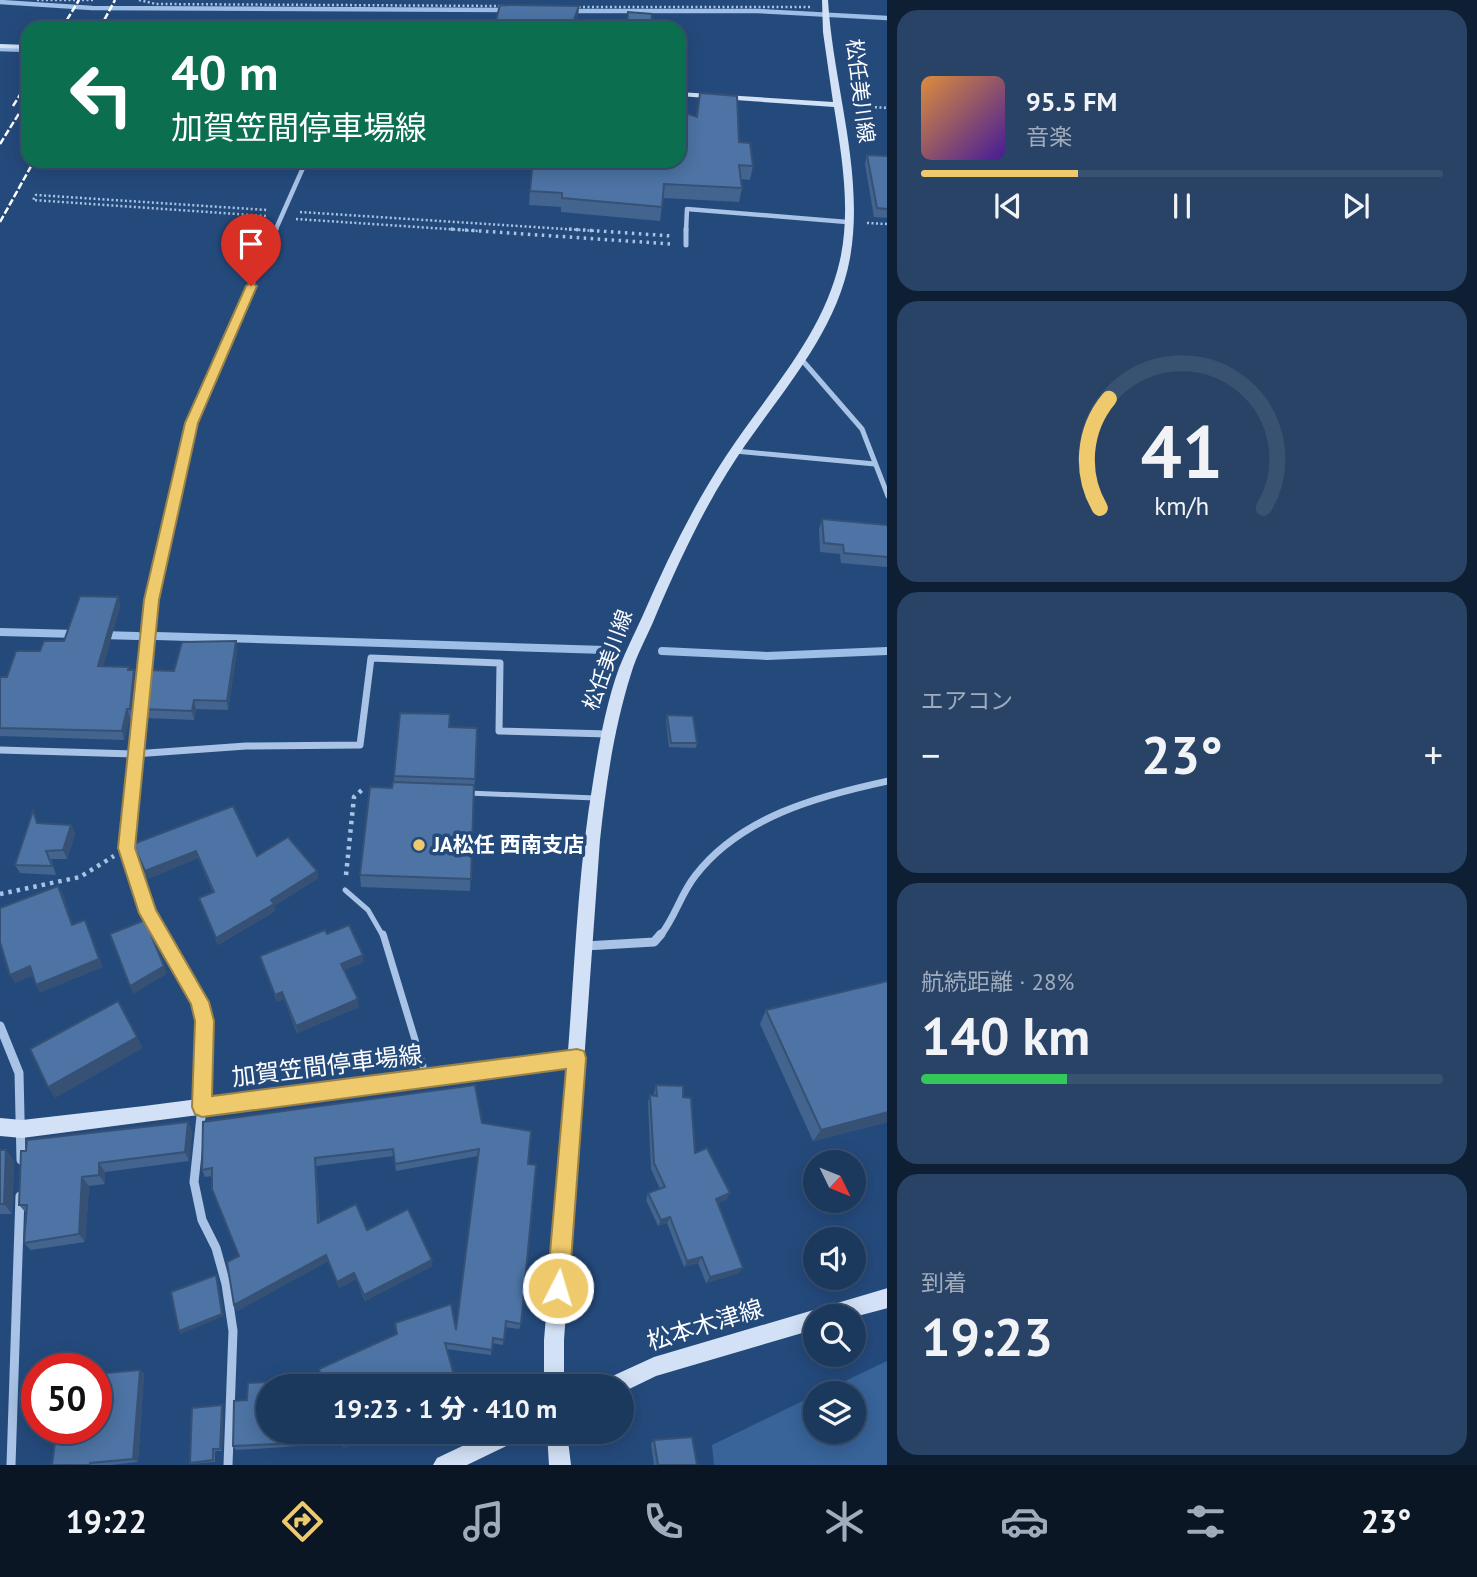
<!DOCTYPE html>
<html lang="ja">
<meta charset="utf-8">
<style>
:root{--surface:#1b385d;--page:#284366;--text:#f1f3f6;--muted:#a0acbc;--line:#395272;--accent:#efca6d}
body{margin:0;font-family:"PT Sans","Noto Sans JP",sans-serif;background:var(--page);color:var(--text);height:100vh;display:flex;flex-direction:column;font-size:26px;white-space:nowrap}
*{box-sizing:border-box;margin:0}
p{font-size:23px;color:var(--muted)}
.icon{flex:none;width:38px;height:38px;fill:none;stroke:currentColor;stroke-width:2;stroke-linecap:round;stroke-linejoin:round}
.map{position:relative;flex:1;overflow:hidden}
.side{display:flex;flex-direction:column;gap:10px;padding:10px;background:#0f1f33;width:590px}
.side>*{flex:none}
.top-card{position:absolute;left:21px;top:21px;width:665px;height:147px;border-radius:21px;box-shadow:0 4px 18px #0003,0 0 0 2px var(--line);background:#0b6e4f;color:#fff;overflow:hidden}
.needle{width:46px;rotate:133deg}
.tools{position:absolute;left:803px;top:1150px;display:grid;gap:14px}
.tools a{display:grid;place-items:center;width:63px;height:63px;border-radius:50%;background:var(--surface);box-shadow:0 4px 18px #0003,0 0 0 2px var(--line);font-size:35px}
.speed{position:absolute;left:21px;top:1353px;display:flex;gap:14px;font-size:35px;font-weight:700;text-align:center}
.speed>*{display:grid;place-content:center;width:91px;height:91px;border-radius:50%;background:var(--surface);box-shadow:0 4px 18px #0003,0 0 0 2px var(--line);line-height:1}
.speed .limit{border:10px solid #d22;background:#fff;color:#111}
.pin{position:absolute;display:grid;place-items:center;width:60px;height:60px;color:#fff;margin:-72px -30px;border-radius:50% 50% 50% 0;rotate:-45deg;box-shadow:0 0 7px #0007}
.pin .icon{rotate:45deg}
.me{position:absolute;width:77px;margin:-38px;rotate:5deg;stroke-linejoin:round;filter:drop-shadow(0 0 5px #0008)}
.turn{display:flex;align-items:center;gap:24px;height:147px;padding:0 35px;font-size:32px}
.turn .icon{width:91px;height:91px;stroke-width:2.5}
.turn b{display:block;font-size:49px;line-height:60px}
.big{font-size:52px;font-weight:800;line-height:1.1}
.side .tile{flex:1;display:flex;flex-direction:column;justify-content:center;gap:10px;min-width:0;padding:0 24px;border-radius:21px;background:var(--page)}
.side .dial{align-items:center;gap:0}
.dial svg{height:182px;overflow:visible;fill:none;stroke:var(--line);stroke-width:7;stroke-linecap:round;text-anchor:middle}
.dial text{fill:var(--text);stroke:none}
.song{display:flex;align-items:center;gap:21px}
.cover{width:84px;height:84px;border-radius:10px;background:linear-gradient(135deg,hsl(30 70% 55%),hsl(260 70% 35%))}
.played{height:7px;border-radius:4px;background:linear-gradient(90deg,var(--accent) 30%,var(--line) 30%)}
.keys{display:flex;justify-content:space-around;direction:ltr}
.heat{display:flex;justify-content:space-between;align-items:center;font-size:38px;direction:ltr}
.charge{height:10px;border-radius:5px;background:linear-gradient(90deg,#34c759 28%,var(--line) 0)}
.trip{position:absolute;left:256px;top:1374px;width:378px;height:70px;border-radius:35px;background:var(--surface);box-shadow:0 4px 18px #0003,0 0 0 2px var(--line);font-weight:800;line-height:70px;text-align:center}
.tabs{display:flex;height:112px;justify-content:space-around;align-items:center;background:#0b1625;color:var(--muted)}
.tabs .icon{width:49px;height:49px}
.tabs .selected{color:var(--accent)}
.tabs b{font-size:32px;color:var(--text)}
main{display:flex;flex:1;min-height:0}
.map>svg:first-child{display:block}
</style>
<main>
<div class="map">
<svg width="888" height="1465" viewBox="0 0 888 1465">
<rect width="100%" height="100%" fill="#244a7c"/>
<path fill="#38649a" d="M887,1361v104h-173l-2,-20 103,-50 1,37h38v-39h-34z"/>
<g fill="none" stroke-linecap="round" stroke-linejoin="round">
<g stroke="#9dbee6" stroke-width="4.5">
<path d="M0,2l92,6 416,2"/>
<path d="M570,11h188l130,7"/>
<path d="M0,49l28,1"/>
</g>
<g stroke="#9dbee6" stroke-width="8">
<path d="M0,632l77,2"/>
<path d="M101,635l36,1"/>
<path d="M156,636l449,14"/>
<path d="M662,651l105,5 121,-5"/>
</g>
<g stroke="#a8c3e5" stroke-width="2.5" stroke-dasharray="2 2.5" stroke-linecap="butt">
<path d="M37,0h58"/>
<path d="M139,0l17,4 346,2"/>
<path d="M574,7h236"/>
<path d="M857,106l31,2"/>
<path d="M300,212l296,19"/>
<path d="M266,216l-233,-16 3,-5 231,15"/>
<path d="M296,219l182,12"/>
<path d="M867,223l21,1"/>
</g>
<g stroke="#a8c3e5" stroke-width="3.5" stroke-dasharray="2.5 4.5" stroke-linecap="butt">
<path d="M451,229l220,15"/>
<path d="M569,229l103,7"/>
</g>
<g stroke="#a8c3e5" stroke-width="4.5" stroke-dasharray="3.5 5" stroke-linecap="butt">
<path d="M346,875l8,-78 9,-8"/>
<path d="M0,894l80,-17 34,-21"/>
</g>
<g stroke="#a8c3e5" stroke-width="5">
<path d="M468,793l127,5"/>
<path d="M345,890l23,20 15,26"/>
</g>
<path stroke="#a8c3e5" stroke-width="7" d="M383,934l40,132"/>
<g stroke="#a8c3e5" stroke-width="4.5">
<path d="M275,231l31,-70"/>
<path d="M686,231l1,-22 160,13"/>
</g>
<g stroke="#a8c3e5" stroke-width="5">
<path d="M686,245v-16"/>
<path d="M802,360l60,69 26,67"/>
<path d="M735,451l140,13"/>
<path d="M166,535l25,-112 85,-194"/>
</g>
<g stroke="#a8c3e5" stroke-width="7">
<path d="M0,750l134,4 112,-8 114,-1 11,-87 129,5 -1,68 109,3"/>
<path d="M161,936l-13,-23 -22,-65 25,-248 15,-67"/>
<path d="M660,936c15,-18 20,-41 35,-60 45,-59 123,-80 193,-95"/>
</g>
<g stroke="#a8c3e5" stroke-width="9">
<path d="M160,934l39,68 6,20 -3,85 -8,75 8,38 14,28 10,36 7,47 -5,134"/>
<path d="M585,946l69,-4 7,-8"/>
<path d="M0,1026l19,47 2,87"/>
<path d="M11,1465l9,-269"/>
</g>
<g fill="#d2e1f5" fill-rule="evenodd">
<path d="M822,0h6c5,85 37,173 22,258 -15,83 -81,146 -123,215 -28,45 -50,93 -71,142 -8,20 -19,38 -25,59 -17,54 -25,110 -31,166l-36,500v46h-20v-46l23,-273 -545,71 -22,-2v-18l22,2 122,-14 424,-55c7,-90 10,-180 25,-269 6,-38 13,-78 26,-114 7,-18 16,-35 24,-53 24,-55 50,-109 83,-159 42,-64 97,-120 114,-196 11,-50 2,-103 -6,-153l-155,-11v-4l154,10 -10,-70z"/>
<path d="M0,44l28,1v4l-28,-1z"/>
<path d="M888,1288v20l-34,9 -38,-1v13l-160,47 -35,17v-7h-18l3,-7 48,-22z"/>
<path d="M492,1432h32l-3,7 -54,26h-34l4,-7z"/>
<path d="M547,1432h20l4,33h-22z"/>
</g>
<g stroke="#fff" stroke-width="2.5" stroke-dasharray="7 2.5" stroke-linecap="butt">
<path d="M62,28l17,-28"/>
<path d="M100,28l15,-28"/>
<path d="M13,106l15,-24"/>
<path d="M0,144l28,-45"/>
<path d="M0,222l34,-61"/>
</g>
</g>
<g fill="#42648e">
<path d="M700,93l39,49 14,24 -3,14 -10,-1 2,9 -3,14 -76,-4 -3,23 -99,-9v-5l-32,-2 1,-14 166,-74z"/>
<path d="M867,155l21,1v62l-14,-1 -9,-53z"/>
<path d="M822,519l66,6v42l-47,-4 -1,-9 -20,-2 -1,-23z"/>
<path d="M118,597l2,9 -17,60 27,4 7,9 -4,39h-3l-6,22 -124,-4v-59h7l33,-26 24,-10z"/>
<path d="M237,650l-9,60 -32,-1 -2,11 -49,-2 -3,-9 32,-38z"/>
<path d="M667,715l30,28 -1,5 -27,-1 -3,-27z"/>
<path d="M450,727l27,1 -7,163 -109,-4 -1,-12 34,-93v-6z"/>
<path d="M38,823l33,2 4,9 -8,25h-16l5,16 -36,-2 -5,-8z"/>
<path d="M133,844l124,12 60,15 1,7 -44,28 1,5 -57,34 -19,-47 14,-5 -15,-35 -51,21z"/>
<path d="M327,934l37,28 -20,8 15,37 -62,26 -13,-34 -7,3 -17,-46z"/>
<path d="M766,1010l122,112 -75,19 -53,-117z"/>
<path d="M656,1085l27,12 12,56 35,40 -4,7 -8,3 21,70 -33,10 -8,-20 -14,4 -17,-44 -9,3 -12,-26 2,-7 12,-4 -9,-20 -3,-67 2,-7 4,1v-4z"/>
<path d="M188,1122l4,10 -3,29 -84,11v12l-16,2 -4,56 -54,8 -7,-7 2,-30 -7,-8 7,-54z"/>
<path d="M482,1123l46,41 -7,160 -2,5 -14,-2 -2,18 -11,-2 -1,12 -45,-6 -49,-15 -2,-11 61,7 22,-174 -82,15 -2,-15 -78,10 4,56 47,8 65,30v6l-67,35 -9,-22 -17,9 -11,-27 -91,50 -3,-6 5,-49 -27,-80 -7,1 -3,-7z"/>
<path d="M0,1150h6l8,11 -2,53h-12z"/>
<path d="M140,1370l4,4 -6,88 -28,3h-58l12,-32z"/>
<path d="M302,1384l-1,62 -65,4 -3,-4 14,-46z"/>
<path d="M223,1407l-1,44h-7v11l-24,2 -1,-1z"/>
<path d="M654,1440l43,25h-43l-3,-21z"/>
</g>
<g fill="#365174">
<path d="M579,6l-1,12 -4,10 -1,-6z"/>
<path d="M118,597l2,9 -19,69 -3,-9z"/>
<path d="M236,641l1,9 -9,60 -1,-9z"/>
<path d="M134,670l3,9 -4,39 -3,-9z"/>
<path d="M194,700l2,9 -2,11 -2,-9z"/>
<path d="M127,709l3,9 -6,22 -2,-9z"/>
<path d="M71,825l4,9 -8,25 -4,-9z"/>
<path d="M196,851l2,7 -51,21 -2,-8z"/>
<path d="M317,871l1,7 -44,28 1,5 -57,34 -2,-7 55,-38z"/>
<path d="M58,886l5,8 13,40 -4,-9z"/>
<path d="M85,920l18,47 -63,26 -4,-8z"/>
<path d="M363,955l1,7 -22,9 -1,-7z"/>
<path d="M30,966l5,9 -20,8 -5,-8z"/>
<path d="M164,966l3,8 -34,20 -3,-8z"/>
<path d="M282,992l2,7 -7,3 -2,-7z"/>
<path d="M358,999l1,8 -62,26 -1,-7z"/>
<path d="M137,1037l6,11 -88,50 -7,-11z"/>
<path d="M888,1112v10l-75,19 8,-11z"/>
<path d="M188,1122l4,10 -3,29 -4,-9z"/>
<path d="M6,1150l8,11 -2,53 -8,-10z"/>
<path d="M315,1158l1,8 4,63 -2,-6z"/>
<path d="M99,1163l6,9v12l-6,-9z"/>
<path d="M82,1177l7,9 -4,56 -6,-8z"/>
<path d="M730,1193l-4,7 -13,5 3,-6z"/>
<path d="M670,1217l-3,6 -9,3 3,-6z"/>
<path d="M326,1255l2,6 -91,50 -3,-6z"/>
<path d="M702,1257l-4,6 -14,4 3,-6z"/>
<path d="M432,1260v6l-67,35 -1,-6z"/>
<path d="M743,1268l-4,5 -33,10 4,-6z"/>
<path d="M354,1273l2,6 -17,9 -2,-6z"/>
<path d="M216,1275l1,3 7,38 -43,18 -2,-3z"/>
<path d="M140,1370l4,4 -6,88 -5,-3z"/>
<path d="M222,1405l1,2 -1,44 -2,-2z"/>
<path d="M299,1432h2v14l-2,-3z"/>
<path d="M372,1432h9l-38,17 -1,-4z"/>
</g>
<g fill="#4d74a5" stroke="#365174" stroke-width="2">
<path d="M500,5l79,1 -6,16 54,3 1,-13 24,2 -1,14h-157z"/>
<path d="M700,93l37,3 2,46 11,1 3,23 -14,-1 3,23 -78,-4 -2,23 -100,-9v-5l-32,-2 3,-30h146v-50l18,6z"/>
<path d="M867,155l21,1v53l-11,-1z"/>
<path d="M822,519l66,6v32l-44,-4 -1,-8 -19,-2z"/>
<path d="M80,596l38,1 -20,69 31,1 -1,3h6l-4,39h-3l-5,22 -122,-3v-51h7l9,-26h24l4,-10h20z"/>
<path d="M236,641l-9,60 -33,-1 -2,11 -50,-2 5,-39 27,1 8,-29z"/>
<path d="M400,713l50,1 -1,13 28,1 -2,51 -81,-3z"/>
<path d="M667,715l26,1 4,27h-26z"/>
<path d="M393,782l81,3 -3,94 -111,-4 10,-88 22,1z"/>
<path d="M233,806l24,50 31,-19 29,34 -46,29 3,4 -58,34 -17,-40 15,-6 -18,-41 -51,20 -12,-27z"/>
<path d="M33,811l4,12 34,2 -8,25 -17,1 6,15 -37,-1z"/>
<path d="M58,886l14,39 13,-5 14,39 -63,26 -6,-19 -20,9 -10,-33v-34z"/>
<path d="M145,920l19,46 -34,20 -20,-52z"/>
<path d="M349,925l14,30 -22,9 17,35 -62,27 -14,-34 -7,3 -15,-39 65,-26 2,4z"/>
<path d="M888,981v131l-67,18 -55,-120z"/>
<path d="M118,1001l19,36 -89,50 -18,-38z"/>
<path d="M475,1085l7,38 49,8 -3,33 8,1 -15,159 -15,-3 -2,19 -11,-2 -1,12 -47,-7 12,43h-133l-5,-17 78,-35 -2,-11 56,-19 5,26 23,-181 -84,15 -2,-15 -78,9 3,65 38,-19 11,26 41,-21 24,51 -68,35 -10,-22 -17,9 -11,-27 -92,50 -7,-43 12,-6 -27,-67v-21l-10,2 1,-48z"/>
<path d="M656,1085l27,1v11l8,1 4,55 12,-5 23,45 -14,6 27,69 -33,9 -8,-20 -15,4 -17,-44 -9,3 -13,-27 17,-6 -11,-24 -4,-68 7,1z"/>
<path d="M188,1122l-3,30 -86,11v12l-17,2 -3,57 -55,9 3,-38h-8l2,-54h5l1,-11z"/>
<path d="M0,1150h6l-2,54h-4z"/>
<path d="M216,1275l6,39 -43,17 -8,-39z"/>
<path d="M140,1370l-7,89 -43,4v2h-38l4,-31 8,-1v-5h32v-54z"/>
<path d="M300,1380v6h-32v46h31v11l-66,3 1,-45 13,-1 1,-17z"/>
<path d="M222,1405l-2,44h-7v11l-23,3 2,-55z"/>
<path d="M337,1432h35l-30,13z"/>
<path d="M692,1437l5,28h-39l-4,-25z"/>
</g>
<path fill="#efca6d" stroke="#9b8347" stroke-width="2" d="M251,283l6,3 -59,137 -39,177 -24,248 21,62 53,92 5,19 -2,75 365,-47 7,2 2,7 -17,230 -3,8 -8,3 -8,-3 -3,-8 19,-219 -364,48 -7,-3 -3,-7 3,-86 -4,-17 -52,-91 -21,-65 26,-248 41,-177 61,-137z"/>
<circle fill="#efca6d" stroke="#244a7c" stroke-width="2.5" cx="419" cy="845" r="7"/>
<g text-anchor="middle" stroke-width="7" stroke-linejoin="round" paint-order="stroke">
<g font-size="21" fill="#fff" stroke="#244a7c">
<text transform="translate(860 91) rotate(83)" y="7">松任美川線</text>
<text transform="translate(608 660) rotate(-70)" y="7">松任美川線</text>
</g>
<g font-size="21" font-weight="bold" fill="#fff" stroke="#244a7c" text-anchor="start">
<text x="433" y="852">JA松任 西南支店</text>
</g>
<g font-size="24" fill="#fff" stroke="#244a7c">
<text transform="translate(327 1066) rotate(-7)" y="8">加賀笠間停車場線</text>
<text transform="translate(705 1325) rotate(-17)" y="8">松本木津線</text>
</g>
</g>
</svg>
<div class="tools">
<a><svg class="needle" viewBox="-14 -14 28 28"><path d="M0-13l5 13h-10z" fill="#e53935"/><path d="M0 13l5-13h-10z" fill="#a0acbc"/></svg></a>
<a><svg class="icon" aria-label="sound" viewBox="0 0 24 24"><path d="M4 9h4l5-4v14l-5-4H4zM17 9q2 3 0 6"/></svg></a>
<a><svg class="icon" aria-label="search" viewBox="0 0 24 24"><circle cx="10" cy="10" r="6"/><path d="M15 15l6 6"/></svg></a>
<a><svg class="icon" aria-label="layers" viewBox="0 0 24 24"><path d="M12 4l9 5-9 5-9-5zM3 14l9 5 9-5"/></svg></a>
</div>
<div class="speed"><div class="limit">50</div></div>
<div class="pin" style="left:251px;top:286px;background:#d93025"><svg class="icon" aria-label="arrive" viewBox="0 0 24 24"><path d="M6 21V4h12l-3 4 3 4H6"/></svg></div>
<svg class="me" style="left:558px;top:1288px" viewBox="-20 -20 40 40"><circle r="17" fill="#efca6d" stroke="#fff" stroke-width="3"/><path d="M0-11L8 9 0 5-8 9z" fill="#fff"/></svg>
<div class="trip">19:23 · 1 分 · 410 m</div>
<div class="top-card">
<div class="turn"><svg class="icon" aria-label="left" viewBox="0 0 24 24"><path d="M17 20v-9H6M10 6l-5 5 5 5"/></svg><div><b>40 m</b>加賀笠間停車場線</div></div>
</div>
</div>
<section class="side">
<div class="tile">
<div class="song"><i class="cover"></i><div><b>95.5 FM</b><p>音楽</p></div></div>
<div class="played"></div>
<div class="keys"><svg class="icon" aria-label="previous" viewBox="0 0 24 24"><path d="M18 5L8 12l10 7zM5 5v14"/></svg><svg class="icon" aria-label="pause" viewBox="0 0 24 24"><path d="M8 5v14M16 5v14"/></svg><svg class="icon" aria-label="next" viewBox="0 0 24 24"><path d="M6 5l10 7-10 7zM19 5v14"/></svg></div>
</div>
<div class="tile dial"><svg viewBox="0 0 100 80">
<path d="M14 69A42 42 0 1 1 86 69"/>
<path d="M14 69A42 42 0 0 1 18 21" stroke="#efca6d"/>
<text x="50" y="56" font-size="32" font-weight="700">41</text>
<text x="50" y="72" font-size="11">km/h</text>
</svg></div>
<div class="tile"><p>エアコン</p>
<div class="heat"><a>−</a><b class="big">23°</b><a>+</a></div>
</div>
<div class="tile"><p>航続距離 · 28%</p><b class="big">140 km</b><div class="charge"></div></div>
<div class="tile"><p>到着</p><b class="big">19:23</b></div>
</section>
</main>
<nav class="tabs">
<b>19:22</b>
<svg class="icon selected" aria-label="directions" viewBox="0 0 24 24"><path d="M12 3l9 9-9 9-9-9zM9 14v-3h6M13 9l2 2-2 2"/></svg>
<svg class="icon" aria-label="music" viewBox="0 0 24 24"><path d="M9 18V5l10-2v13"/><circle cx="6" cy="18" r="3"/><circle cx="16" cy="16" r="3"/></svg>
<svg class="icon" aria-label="phone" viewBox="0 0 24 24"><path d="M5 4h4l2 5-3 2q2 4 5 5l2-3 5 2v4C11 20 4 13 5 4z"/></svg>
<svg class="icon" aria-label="climate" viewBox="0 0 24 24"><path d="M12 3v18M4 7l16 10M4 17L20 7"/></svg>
<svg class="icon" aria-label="car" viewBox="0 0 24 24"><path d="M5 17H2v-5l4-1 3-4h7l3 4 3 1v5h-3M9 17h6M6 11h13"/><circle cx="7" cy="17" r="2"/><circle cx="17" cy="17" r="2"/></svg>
<svg class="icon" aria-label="filters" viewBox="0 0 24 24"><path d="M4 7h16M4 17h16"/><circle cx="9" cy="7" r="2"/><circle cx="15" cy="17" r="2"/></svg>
<b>23°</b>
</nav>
